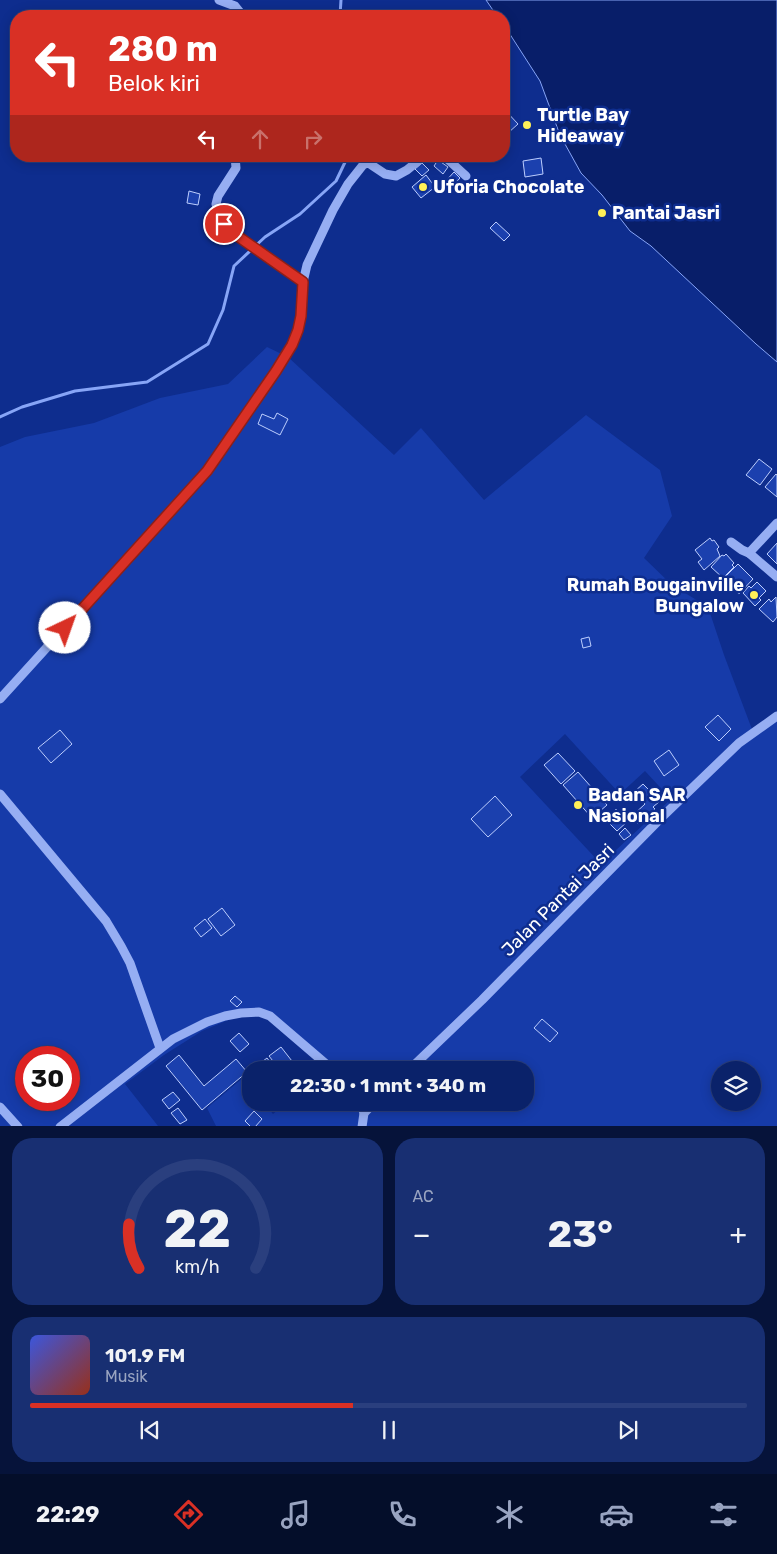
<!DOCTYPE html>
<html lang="id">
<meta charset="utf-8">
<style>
:root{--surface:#0a226a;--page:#182f72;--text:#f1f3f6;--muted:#99a4c1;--line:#2a3f7e;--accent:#d93025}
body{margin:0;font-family:Rubik,sans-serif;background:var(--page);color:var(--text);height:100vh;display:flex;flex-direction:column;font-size:19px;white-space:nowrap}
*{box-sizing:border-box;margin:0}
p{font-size:16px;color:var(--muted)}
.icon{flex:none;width:28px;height:28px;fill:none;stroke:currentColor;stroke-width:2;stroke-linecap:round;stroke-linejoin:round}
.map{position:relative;height:1126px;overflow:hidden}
.panel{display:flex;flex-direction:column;gap:12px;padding:12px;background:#06133a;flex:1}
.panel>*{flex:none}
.guide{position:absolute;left:10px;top:10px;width:500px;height:152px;border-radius:20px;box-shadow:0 2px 12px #0003,0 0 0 1px var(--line);background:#d93025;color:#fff;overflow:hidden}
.controls{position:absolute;left:711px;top:1061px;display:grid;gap:10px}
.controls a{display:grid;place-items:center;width:50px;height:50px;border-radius:50%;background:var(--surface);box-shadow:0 2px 12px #0003,0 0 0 1px var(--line);font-size:25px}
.speed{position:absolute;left:15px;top:1046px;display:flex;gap:10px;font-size:25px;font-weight:700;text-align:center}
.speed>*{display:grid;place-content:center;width:65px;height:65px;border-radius:50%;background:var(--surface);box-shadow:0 2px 12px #0003,0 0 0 1px var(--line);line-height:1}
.speed .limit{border:8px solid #d22;background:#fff;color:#111}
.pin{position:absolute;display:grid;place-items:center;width:42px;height:42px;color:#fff;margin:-21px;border:2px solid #fff;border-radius:50%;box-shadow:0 1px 5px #0007}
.me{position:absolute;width:55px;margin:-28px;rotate:42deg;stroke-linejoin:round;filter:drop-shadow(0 0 4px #0008)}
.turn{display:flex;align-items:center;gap:18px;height:105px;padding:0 15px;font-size:22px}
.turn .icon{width:65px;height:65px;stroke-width:2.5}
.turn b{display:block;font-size:35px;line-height:42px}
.lanes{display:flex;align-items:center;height:48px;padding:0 15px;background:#0003;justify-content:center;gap:25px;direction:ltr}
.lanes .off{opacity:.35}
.big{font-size:38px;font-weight:700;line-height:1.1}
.panel .tile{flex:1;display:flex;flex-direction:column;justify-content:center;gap:8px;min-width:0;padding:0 18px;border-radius:20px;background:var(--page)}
.panel .dial{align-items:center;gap:0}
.dial svg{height:130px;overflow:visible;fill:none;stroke:var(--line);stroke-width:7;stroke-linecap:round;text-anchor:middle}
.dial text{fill:var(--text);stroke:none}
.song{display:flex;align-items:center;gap:15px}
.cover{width:60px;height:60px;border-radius:8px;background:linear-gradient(135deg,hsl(230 70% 55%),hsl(10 70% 35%))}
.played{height:5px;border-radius:2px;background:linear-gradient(90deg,var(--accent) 45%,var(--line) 45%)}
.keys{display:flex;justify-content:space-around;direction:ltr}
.heat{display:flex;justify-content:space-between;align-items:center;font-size:28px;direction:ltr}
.panel .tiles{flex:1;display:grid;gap:12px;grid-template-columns:1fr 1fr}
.tile:last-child{grid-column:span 2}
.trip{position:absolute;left:242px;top:1061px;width:292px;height:50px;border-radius:20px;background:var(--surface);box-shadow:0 2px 12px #0003,0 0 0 1px var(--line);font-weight:700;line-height:50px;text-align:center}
.menu{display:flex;height:80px;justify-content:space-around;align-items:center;background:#040e2a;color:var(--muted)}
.menu .icon{width:35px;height:35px}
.menu .on{color:var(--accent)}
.menu b{font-size:22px;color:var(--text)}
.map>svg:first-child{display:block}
</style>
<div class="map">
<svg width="777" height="1127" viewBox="0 0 777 1127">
<rect width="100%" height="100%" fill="#0e2d8e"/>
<path fill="#163ba9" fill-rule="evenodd" d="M267,347l21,10 106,98 27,-27 63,72 102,-85 74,55 12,46 -28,42 28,27 36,22 16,48 29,77 24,-18v412h-561l-9,-18 37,-31 7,9v16l13,1 9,11 14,-12h239v-32h-199l-60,-55 -22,-2 -43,18 -38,24 -39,29 33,42 -158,1v-680l25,-10 69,-14 66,-25 68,-14zM565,734l55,60 25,-23 26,28 -70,65 -81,-87zM26,1058h43v42h-43zM720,1070h32v32h-32z"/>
<path fill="#081e69" stroke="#87a5f7" d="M486,0h291v362l-21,-18 -105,-98 -21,-15 -28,-36 -21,-22 -21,-38 -20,-54 -36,-56v-9h-7z"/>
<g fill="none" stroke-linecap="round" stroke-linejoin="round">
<g stroke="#87a5f7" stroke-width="3">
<path d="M340,16l1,-16"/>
<path d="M0,417l22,-10 53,-16 72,-9 61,-38 15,-34 11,-44 31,-29 35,-23 36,-33 12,-25"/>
</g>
</g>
<g fill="#1b40ae" stroke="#bdcefe">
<path d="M504,109l14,15 -10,9 -3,-3 -1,1z"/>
<path d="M541,158l2,16 -18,3 -2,-16z"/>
<path d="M438,160l10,7 -5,7 -9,-8z"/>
<path d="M422,163l7,7 -7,6 -7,-7z"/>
<path d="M454,172l6,6 -10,11 -6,-6z"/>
<path d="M426,175l9,12 -14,11 -9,-11z"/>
<path d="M189,191l11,3 -2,11 -11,-2z"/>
<path d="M496,222l14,13 -6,6 -14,-13z"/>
<path d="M277,413l11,6 -8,16 -22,-11 4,-10 12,5z"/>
<path d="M759,459l13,10 -12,16 -14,-10z"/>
<path d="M776,474l1,1v22l-12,-10z"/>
<path d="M710,538l2,3 2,-1 5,7 -2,2 3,7 -16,14 -6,-8 4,-3 -7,-9z"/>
<path d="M777,543v21l-10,-10z"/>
<path d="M726,554l8,9 -2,2 2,2 -11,11 -12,-11 11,-12 2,1z"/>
<path d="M738,564l15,15 -14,15 -16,-15z"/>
<path d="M757,582l9,9 -7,7 2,2 -6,6 -12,-13 6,-7 2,2z"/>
<path d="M776,597l1,20 -4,5 -14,-13 10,-10 2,3z"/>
<path d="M589,637l2,9 -8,2 -2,-9z"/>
<path d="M718,715l13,14 -12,12 -14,-14z"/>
<path d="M60,730l12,14 -21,19 -13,-15z"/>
<path d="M669,750l10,15 -15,11 -10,-15z"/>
<path d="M558,753l17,18 -14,13 -17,-19z"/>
<path d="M578,772l29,33 -15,13 -29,-33z"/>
<path d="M643,784l17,17 -7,6 2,2 -17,15 -7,-7 14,-13 -11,-12z"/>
<path d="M495,796l17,19 -24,22 -17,-18z"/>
<path d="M616,809l12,12 -11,10 -11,-11z"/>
<path d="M625,828l6,7 -7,5 -5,-6z"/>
<path d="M222,908l13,17 -14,11 -13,-17z"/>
<path d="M205,919l7,9 -11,9 -7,-9z"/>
<path d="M235,996l7,6 -5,5 -7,-6z"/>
<path d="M542,1019l16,14 -8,9 -16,-14z"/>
<path d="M239,1033l10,11 -9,8 -10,-11z"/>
<path d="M281,1047l18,23h-19l-11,-14z"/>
<path d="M179,1055l25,31 32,-27 11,13 -45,38 -36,-44z"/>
<path d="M267,1058l9,12h-20l-2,-2z"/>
<path d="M173,1092l7,8 -11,9 -7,-9z"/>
<path d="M178,1108l9,12 -7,4 -9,-11z"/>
<path d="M254,1111l8,8 -7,8h-4l-6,-6z"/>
</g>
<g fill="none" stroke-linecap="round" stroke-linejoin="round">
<g stroke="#96aef3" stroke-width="9">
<path d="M219,0l16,6 8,10"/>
<path d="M235,156l1,12 -18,28 -2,8 3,13 10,13 74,52"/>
<path d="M444,156l22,20"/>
<path d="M777,523l-28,30 28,24"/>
<path d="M731,542l11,8 7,3"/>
<path d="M0,699l207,-228 69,-100 16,-26 6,-15 3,-14 2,-34 4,-17 26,-55 15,-26 15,-19 4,-2 3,1 15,10 11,2 11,-6 17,-14"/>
<path d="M0,794l106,127 15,25 9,17 30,85"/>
<path d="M409,1070l73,-70 179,-182 78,-75 38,-27"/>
<path d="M360,1102l4,11 -2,14"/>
<path d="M0,1107l18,20"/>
<path d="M364,1113l11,-11"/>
<path d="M60,1127l113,-88 34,-17 18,-6 16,-3 18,-1 11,4 63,54"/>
</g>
</g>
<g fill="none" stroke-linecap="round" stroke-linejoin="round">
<g stroke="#8d1f18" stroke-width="12">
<path id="route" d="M65,628l142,-157 69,-100 16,-26 6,-15 3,-14 2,-34 -74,-52 -5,-6"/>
</g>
<use href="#route" stroke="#d93025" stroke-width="9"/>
</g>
<g fill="#fff058" stroke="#0e2d8e" stroke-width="2">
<circle cx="527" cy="125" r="5"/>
<circle cx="423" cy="187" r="5"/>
<circle cx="602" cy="213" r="5"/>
<circle cx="754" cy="595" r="5"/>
<circle cx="578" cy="805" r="5"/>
</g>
<g text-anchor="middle" stroke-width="5" stroke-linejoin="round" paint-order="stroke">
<g font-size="18" font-weight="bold" fill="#fff" stroke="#0e2d8e" text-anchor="start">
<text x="537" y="121">Turtle Bay<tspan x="537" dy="21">Hideaway</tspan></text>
<text x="433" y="193">Uforia Chocolate</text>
<text x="612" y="219">Pantai Jasri</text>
<text x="744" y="591" text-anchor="end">Rumah Bougainville<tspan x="744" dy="21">Bungalow</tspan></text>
<text x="588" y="801">Badan SAR<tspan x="588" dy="21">Nasional</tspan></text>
</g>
<g font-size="18" fill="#fff" stroke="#0e2d8e">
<text transform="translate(558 900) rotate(-45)" y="6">Jalan Pantai Jasri</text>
</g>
</g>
</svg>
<div class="controls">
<a><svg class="icon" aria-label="layers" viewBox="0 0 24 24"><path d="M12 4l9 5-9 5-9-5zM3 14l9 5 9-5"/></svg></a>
</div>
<div class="speed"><div class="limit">30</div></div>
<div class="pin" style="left:224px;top:224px;background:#d93025"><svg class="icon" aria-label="arrive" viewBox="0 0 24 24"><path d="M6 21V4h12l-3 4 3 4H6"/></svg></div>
<svg class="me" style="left:65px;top:628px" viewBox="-20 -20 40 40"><circle r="19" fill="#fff"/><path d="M0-13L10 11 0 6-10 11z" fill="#d93025"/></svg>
<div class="trip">22:30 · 1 mnt · 340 m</div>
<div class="guide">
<div class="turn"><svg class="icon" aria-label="left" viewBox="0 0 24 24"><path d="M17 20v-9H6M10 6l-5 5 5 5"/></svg><div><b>280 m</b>Belok kiri</div></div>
<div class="lanes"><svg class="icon" aria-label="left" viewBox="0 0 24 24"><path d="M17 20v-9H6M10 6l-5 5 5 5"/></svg><svg class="icon off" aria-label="ahead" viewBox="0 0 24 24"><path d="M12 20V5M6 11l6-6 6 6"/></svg><svg class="icon off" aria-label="right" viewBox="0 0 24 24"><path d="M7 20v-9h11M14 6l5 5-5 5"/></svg></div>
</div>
</div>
<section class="panel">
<div class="tiles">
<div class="tile dial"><svg viewBox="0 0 100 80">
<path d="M14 69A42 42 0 1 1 86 69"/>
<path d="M14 69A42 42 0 0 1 8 42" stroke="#d93025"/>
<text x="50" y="56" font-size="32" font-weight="700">22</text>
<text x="50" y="72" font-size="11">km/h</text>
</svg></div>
<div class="tile"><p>AC</p>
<div class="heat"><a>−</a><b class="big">23°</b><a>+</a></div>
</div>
<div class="tile">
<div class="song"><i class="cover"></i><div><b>101.9 FM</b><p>Musik</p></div></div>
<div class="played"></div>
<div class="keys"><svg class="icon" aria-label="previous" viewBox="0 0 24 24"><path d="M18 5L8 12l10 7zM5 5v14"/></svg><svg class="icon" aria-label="pause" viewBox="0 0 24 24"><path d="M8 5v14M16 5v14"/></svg><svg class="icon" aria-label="next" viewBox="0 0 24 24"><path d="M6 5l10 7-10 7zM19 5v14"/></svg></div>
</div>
</div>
</section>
<nav class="menu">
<b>22:29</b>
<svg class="icon on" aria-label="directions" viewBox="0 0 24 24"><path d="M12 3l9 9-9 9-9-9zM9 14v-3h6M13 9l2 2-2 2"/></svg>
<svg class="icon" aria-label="music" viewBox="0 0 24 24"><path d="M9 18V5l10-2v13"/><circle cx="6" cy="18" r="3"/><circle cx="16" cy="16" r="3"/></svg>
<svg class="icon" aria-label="phone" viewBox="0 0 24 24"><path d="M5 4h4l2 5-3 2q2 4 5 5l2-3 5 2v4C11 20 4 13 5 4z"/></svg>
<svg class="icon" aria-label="climate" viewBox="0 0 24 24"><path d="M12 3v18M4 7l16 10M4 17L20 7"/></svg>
<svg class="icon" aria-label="car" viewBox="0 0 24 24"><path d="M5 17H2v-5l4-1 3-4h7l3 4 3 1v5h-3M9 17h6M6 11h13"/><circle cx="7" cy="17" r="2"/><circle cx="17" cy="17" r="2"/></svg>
<svg class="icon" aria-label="filters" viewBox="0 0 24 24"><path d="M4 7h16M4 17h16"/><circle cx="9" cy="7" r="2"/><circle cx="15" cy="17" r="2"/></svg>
</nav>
